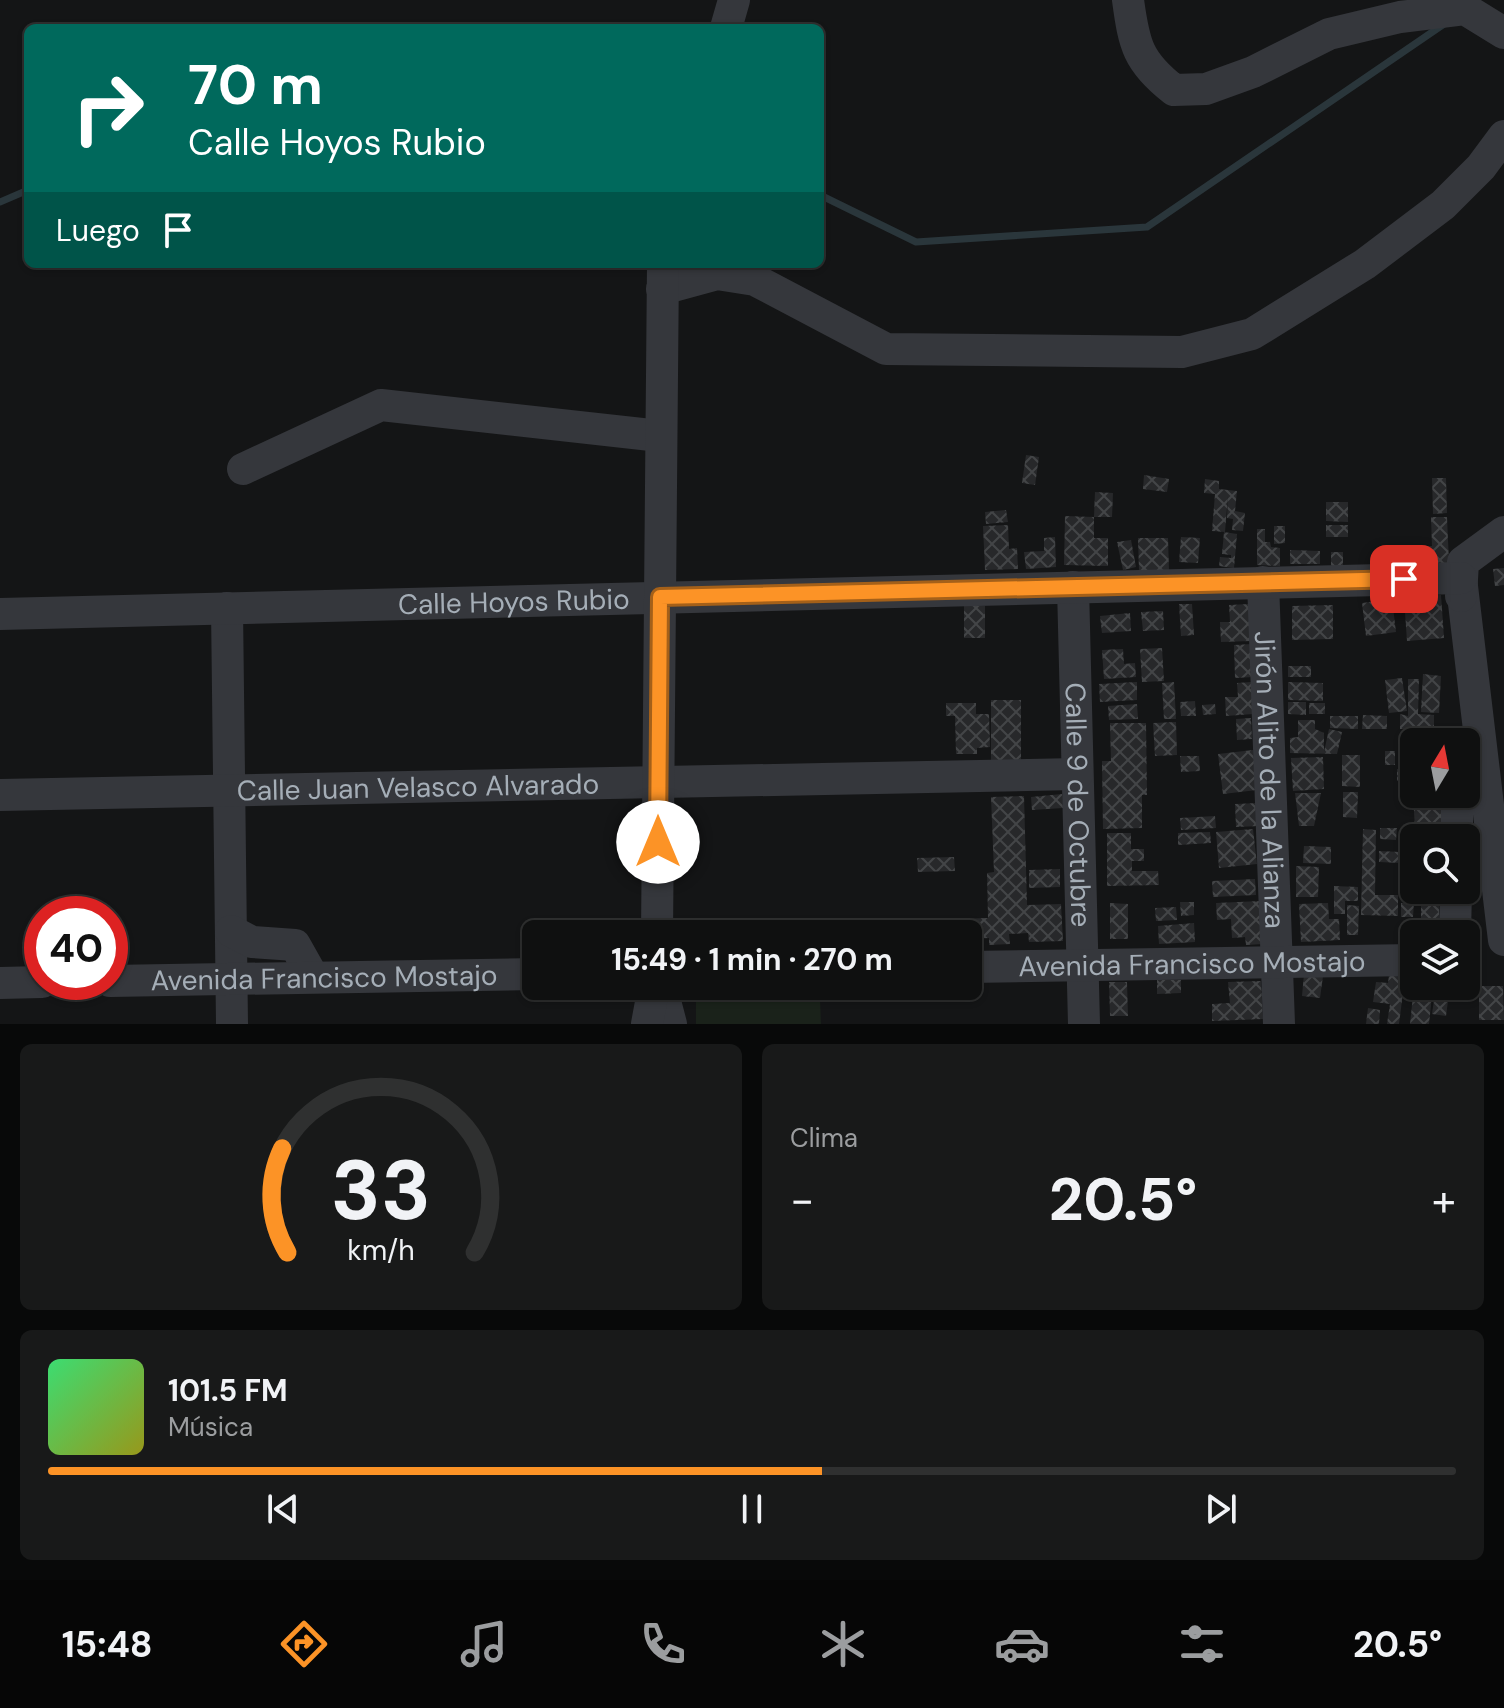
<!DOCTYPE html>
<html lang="es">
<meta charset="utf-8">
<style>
:root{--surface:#0f1010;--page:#181919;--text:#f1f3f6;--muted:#9b9d9f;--line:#2f3030;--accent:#fc9326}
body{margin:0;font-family:"DM Sans",sans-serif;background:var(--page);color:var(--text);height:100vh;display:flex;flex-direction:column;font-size:30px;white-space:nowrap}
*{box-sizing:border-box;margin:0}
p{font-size:26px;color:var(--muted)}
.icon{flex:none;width:44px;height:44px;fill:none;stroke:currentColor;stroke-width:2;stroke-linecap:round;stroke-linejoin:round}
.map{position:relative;height:1024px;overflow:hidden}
.side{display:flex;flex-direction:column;gap:20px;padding:20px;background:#080909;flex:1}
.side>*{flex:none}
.top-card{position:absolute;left:24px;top:24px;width:800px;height:244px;border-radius:12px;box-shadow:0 2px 6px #0004,0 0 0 2px var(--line);background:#00695c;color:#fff;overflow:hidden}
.needle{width:52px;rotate:10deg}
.controls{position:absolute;left:1400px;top:728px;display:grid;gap:16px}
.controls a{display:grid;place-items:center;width:80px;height:80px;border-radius:12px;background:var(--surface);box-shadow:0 2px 6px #0004,0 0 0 2px var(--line);font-size:40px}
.speed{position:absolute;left:24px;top:896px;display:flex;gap:16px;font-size:40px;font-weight:700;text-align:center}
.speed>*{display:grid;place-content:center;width:104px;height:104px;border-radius:50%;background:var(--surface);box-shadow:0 2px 6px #0004,0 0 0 2px var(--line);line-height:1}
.speed .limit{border:12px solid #d22;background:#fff;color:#111}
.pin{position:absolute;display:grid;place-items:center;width:68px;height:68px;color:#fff;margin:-34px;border-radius:16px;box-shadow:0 4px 12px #0006}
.me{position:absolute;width:88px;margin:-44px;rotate:0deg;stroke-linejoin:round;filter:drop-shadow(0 0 6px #0008)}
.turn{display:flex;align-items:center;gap:28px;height:168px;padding:0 32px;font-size:36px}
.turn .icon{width:104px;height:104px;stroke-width:2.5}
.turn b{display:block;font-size:56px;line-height:68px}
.then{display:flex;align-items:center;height:76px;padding:0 32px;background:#0003;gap:16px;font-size:30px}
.big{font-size:60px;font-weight:700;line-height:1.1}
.side .card{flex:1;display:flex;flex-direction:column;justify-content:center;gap:12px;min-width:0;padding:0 28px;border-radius:12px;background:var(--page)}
.side .dial{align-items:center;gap:0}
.dial svg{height:208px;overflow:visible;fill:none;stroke:var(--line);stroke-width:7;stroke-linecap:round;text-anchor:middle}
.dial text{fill:var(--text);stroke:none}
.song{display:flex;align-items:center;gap:24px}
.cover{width:96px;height:96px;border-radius:12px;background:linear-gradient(135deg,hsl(140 70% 55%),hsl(60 70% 35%))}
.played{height:8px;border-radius:4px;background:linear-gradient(90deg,var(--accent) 55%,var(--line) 55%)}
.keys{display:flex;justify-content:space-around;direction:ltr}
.heat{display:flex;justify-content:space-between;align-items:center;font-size:44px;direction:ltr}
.side .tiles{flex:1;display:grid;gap:20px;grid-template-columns:1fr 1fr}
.card:last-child{grid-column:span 2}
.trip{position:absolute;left:522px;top:920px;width:460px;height:80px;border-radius:12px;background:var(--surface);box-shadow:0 2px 6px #0004,0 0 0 2px var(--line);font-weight:700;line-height:80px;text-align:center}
.dock{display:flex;height:128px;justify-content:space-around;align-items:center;background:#060606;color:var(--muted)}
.dock .icon{width:56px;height:56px}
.dock .selected{color:var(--accent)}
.dock b{font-size:36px;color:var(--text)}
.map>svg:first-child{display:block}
</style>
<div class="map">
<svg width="1504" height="1024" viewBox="0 0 1504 1024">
<defs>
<pattern id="building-cross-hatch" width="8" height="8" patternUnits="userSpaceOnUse" patternTransform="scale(2)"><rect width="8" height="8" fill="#27282a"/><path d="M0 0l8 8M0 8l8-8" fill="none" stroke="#434547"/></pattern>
</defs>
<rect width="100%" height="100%" fill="#141516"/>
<path fill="#1a221a" d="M820,998l1,26h-125v-23z"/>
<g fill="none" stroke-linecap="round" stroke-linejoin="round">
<g stroke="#2a363b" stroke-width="7">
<path d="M820,195l96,47 231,-15 297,-203"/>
<path d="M0,202l28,-12"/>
</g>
</g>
<g fill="url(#building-cross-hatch)">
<path d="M1026,455l13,2 -4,28 -13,-2z"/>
<path d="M1144,475l25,4 -2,13 -24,-3z"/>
<path d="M1432,478h14l1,35 -14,1z"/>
<path d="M1205,479l14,2v8l18,2 -2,20 10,2 -2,18 -11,-1 1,-11 -6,-1 1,-23 -3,37 -13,-1 3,-37 -11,-1z"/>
<path d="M1095,492l18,1 -1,24h-18z"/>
<path d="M1326,502h22v20l-22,-1z"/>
<path d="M1006,510l2,12 -22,2 -1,-12z"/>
<path d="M1065,516l29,1v21h14v28l-44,-1z"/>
<path d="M1431,517h16l2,46h-27v-17h10z"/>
<path d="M1008,525l1,24 8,-1 1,21 -33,1 -2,-44z"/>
<rect x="1326" y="525" width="22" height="12"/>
<path d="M1274,526h11v17l-11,1z"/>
<path d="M1257,529h8v13h5l1,5 9,1v18l-23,-1z"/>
<path d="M1224,532l13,2 -3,34 -15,-2 1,-9 11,1v-3l-9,-1z"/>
<path d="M1055,537l1,30 -30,2 -2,-17 20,-1v-13z"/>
<path d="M1181,537l19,1 -2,25 -19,-1z"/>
<path d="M1138,538h30l1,33h-30z"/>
<path d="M1131,540l5,27 -13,3 -6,-28z"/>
<path d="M1290,550l30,1v13h-30z"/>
<rect x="1331" y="552" width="12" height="14"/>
<path d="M1504,568v17l-9,1 -2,-17z"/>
<path d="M1441,595l3,43 -37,3 -3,-43z"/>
<path d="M1392,599l4,33 -30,4 -4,-33z"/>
<path d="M1179,604h13l2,31 -13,1z"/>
<path d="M1249,604l2,37 -30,1 -1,-20h10l-1,-17z"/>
<path d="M1333,605v34l-41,1v-34z"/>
<rect x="964" y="606" width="21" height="32"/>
<path d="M1163,611l1,19 -21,1 -2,-19z"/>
<path d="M1130,613l1,18 -29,2 -2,-17z"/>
<path d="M1252,644l2,33 -19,1 -1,-33z"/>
<path d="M1162,648l2,33 -22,1 -2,-33z"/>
<path d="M1123,649l1,15 11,-1 1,14 -32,2 -2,-29z"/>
<rect x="1288" y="666" width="23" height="11"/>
<path d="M1423,674l18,2 -2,37 -18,-1z"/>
<path d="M1402,678l5,33 -18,2 -4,-33z"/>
<path d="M1408,679h11l-1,35 16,1v14h-34v-15l8,2z"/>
<path d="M1137,682v18l-37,2 -1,-18z"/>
<path d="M1174,682l2,37h-12l-2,-36z"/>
<path d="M1251,682l2,32 -27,2 -1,-19h13l-1,-14z"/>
<path d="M1288,682l35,1v18l-35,-1z"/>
<rect x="991" y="700" width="30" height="62"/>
<path d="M1195,701l1,15h-15l-1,-14z"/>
<path d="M1288,702h18v13l-18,-1z"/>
<path d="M946,703h30v11h13l1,33 -13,1v6h-21l-1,-38h-9z"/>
<rect x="1309" y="703" width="16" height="11"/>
<path d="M1137,704l1,15 -29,1 -1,-14z"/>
<path d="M1215,704l1,10 -13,1 -1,-10z"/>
<path d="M1363,715l24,1v13h-25z"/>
<path d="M1330,716h28v13l-28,-1z"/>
<path d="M1251,718l1,21 -15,1 -1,-21z"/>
<path d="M1298,720h17v9l9,4v19l5,-23 13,3 -5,22 -47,-1v-15l8,-1z"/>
<path d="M1176,722l1,33 -22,1 -2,-33z"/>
<path d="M1110,723h36l1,72h-5v33l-39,1 -1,-68h9z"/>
<path d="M1419,732l18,1 -1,9h-17z"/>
<path d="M1253,750l4,40 -34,4 -5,-40z"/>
<path d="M1400,750h14v16h-15z"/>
<rect x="1385" y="751" width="10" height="14"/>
<path d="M1342,755h18v32l-18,-1z"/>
<path d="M1180,756h19l1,15 -19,1z"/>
<path d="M1323,757l1,32 -31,2 -2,-33z"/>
<path d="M1397,769l17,1v11h-17z"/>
<path d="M1343,792h15l-1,26 -14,-1z"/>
<path d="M1295,793h26l-7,33h-15z"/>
<path d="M1062,794l1,14 -31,2 -1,-13z"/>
<path d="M1413,794h29l2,33 -3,1 1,10h-28v27h-4l-3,-35 8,-1z"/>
<path d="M1024,796l3,109 34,-1 2,37 -34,1 -1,-9 -19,1 1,10 -21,1v-7l-21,1v-5h-13v-15l33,-1 -1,-45 7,-1 -3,-75z"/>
<path d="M1258,803l2,23 -24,1 -1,-23z"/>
<path d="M1215,816l1,12 -35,2 -1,-12z"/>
<path d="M1380,828h17l-1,12 -16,-1z"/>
<path d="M1253,829l4,35 -38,4 -3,-36z"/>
<path d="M1363,829l13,1 -1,65h23v21l-37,-1z"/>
<path d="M1210,832l1,11 -33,2v-12z"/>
<path d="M1107,833h24v16h13v12h-12v10h26l1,14 -52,1z"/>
<path d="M1304,846l27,1v17l-28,-1z"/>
<path d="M1379,851l21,1v11l-21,-1z"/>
<path d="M954,857l1,14 -37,1 -1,-14z"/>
<path d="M1296,866l23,1 -1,30h-22z"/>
<path d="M1060,869v18l-31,1v-18z"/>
<path d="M1255,879l1,16 -43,2 -1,-16z"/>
<path d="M1334,886l24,1v14h-13v13h-11z"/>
<path d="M1261,901l2,43 -17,1 -1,-8 -13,1 -1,-19 -14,1 -1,-17z"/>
<rect x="1421" y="901" width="18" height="33"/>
<path d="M1180,902h14v13l-13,1z"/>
<path d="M1110,903l18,1v35h-18z"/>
<path d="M1328,903l1,16h10l1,21 -39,2 -2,-38z"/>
<path d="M1401,903h13l-1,14h-12z"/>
<path d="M1347,905l12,1 -1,29h-11z"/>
<path d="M1176,907l1,13 -21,1 -1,-13z"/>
<path d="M1194,923l1,19 -36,2 -1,-18z"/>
<path d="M1304,974l19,2 -3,22 -18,-2z"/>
<path d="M1389,975l16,2 -6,47h-12l3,-20 -17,-2 3,-20 12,1z"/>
<path d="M1157,980h24v13l-24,1z"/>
<path d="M1261,981l2,38 -51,2v-17l18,-1 -2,-21z"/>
<path d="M1109,982h18l1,34h-18z"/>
<path d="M1414,986h19l-4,38h-19z"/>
<path d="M1436,986h14l-4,30 -14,-2z"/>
<path d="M1479,986h24l1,34h-25z"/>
<path d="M1368,1008l12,2 -1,14h-13z"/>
</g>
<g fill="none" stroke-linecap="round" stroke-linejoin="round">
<g stroke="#35373c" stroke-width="32">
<path d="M1128,0c6,45 10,62 46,90l32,-1 47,-17 76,-38 71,-17 65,-8 39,24"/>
<path d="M726,28l8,-28"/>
<path d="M662,289l55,-15 38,6 131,69 296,3 70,-18 113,-70 78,-59 38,-38 23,-31"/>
<path d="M243,469l138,-64 279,31"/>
<path d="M1461,578l43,362"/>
<path id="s1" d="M1263,582l16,442"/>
<path id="s2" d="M1073,587l11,437"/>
<path d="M1461,596l2,-34 41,-30"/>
<path d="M227,608l5,416"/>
<path id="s3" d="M0,614l1461,-36"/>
<path id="s4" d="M0,795l1077,-21"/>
<path d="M1457,838v-44"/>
<path d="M231,931l21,11 43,3 18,32"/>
<path d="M657,934l6,-670"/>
<path d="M1455,934l1,-44"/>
<path id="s5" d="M968,967l446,-7"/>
<path id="s6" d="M110,981l426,-7"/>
<path d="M0,983l42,-1"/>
<path d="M661,986l10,38"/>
<path d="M647,1024l7,-38"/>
</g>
</g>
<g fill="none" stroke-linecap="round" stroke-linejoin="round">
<g stroke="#a46019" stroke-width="20">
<path id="route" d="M658,842l2,-245 744,-18"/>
</g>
<use href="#route" stroke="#fc9326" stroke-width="14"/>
</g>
<g text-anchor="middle" stroke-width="8" stroke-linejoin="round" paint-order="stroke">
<g font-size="28" fill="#a5aeb7" stroke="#0f1011">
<text dy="10" stroke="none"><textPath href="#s3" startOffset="514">Calle Hoyos Rubio</textPath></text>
<text dy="10" stroke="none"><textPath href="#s1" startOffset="198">Jirón Alito de la Alianza</textPath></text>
<text dy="10" stroke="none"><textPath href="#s4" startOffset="418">Calle Juan Velasco Alvarado</textPath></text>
<text dy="10" stroke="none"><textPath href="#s2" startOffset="218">Calle 9 de Octubre</textPath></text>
<text dy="10" stroke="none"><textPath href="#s5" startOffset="224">Avenida Francisco Mostajo</textPath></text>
<text dy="10" stroke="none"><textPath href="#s6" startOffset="214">Avenida Francisco Mostajo</textPath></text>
</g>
</g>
</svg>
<div class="controls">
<a><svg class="needle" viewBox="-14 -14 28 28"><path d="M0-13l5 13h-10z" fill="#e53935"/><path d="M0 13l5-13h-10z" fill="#9b9d9f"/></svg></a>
<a><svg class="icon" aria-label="search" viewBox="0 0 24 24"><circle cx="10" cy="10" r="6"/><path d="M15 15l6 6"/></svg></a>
<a><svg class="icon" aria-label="layers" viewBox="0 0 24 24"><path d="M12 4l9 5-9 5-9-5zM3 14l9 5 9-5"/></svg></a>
</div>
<div class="speed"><div class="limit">40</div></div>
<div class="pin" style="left:1404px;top:579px;background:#d93025"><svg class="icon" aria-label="arrive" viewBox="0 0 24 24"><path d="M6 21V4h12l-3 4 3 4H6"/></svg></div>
<svg class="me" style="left:658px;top:842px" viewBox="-20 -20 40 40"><circle r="19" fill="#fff"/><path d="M0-13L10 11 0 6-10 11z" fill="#fc9326"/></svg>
<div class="trip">15:49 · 1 min · 270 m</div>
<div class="top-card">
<div class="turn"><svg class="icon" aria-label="right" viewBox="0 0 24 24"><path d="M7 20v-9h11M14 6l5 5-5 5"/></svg><div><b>70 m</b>Calle Hoyos Rubio</div></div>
<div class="then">Luego<svg class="icon" aria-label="arrive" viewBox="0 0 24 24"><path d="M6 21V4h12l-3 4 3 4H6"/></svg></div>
</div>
</div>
<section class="side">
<div class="tiles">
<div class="card dial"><svg viewBox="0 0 100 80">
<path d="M14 69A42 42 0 1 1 86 69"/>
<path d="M14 69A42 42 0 0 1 12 29" stroke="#fc9326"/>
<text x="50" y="56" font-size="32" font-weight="700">33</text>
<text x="50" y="72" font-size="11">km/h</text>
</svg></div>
<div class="card"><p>Clima</p>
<div class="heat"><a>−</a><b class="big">20.5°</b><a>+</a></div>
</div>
<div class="card">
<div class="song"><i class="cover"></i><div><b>101.5 FM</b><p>Música</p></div></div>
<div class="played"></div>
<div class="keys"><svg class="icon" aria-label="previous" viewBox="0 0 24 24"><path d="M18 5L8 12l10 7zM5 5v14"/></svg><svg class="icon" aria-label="pause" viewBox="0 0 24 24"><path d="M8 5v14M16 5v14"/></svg><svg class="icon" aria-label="next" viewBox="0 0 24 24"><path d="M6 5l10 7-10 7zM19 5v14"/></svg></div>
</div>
</div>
</section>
<nav class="dock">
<b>15:48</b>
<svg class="icon selected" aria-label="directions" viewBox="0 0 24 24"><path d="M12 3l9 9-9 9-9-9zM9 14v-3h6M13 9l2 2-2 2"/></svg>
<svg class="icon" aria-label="music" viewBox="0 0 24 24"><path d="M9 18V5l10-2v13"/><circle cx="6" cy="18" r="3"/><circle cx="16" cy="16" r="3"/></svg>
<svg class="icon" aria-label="phone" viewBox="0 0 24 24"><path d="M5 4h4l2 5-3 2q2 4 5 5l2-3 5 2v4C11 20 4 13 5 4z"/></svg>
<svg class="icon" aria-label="climate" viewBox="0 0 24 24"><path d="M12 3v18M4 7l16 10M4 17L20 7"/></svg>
<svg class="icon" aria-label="car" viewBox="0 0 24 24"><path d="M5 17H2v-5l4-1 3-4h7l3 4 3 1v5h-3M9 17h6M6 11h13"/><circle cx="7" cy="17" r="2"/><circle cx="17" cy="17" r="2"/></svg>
<svg class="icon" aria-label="filters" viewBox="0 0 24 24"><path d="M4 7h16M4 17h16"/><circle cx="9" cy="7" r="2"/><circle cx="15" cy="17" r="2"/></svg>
<b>20.5°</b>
</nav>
